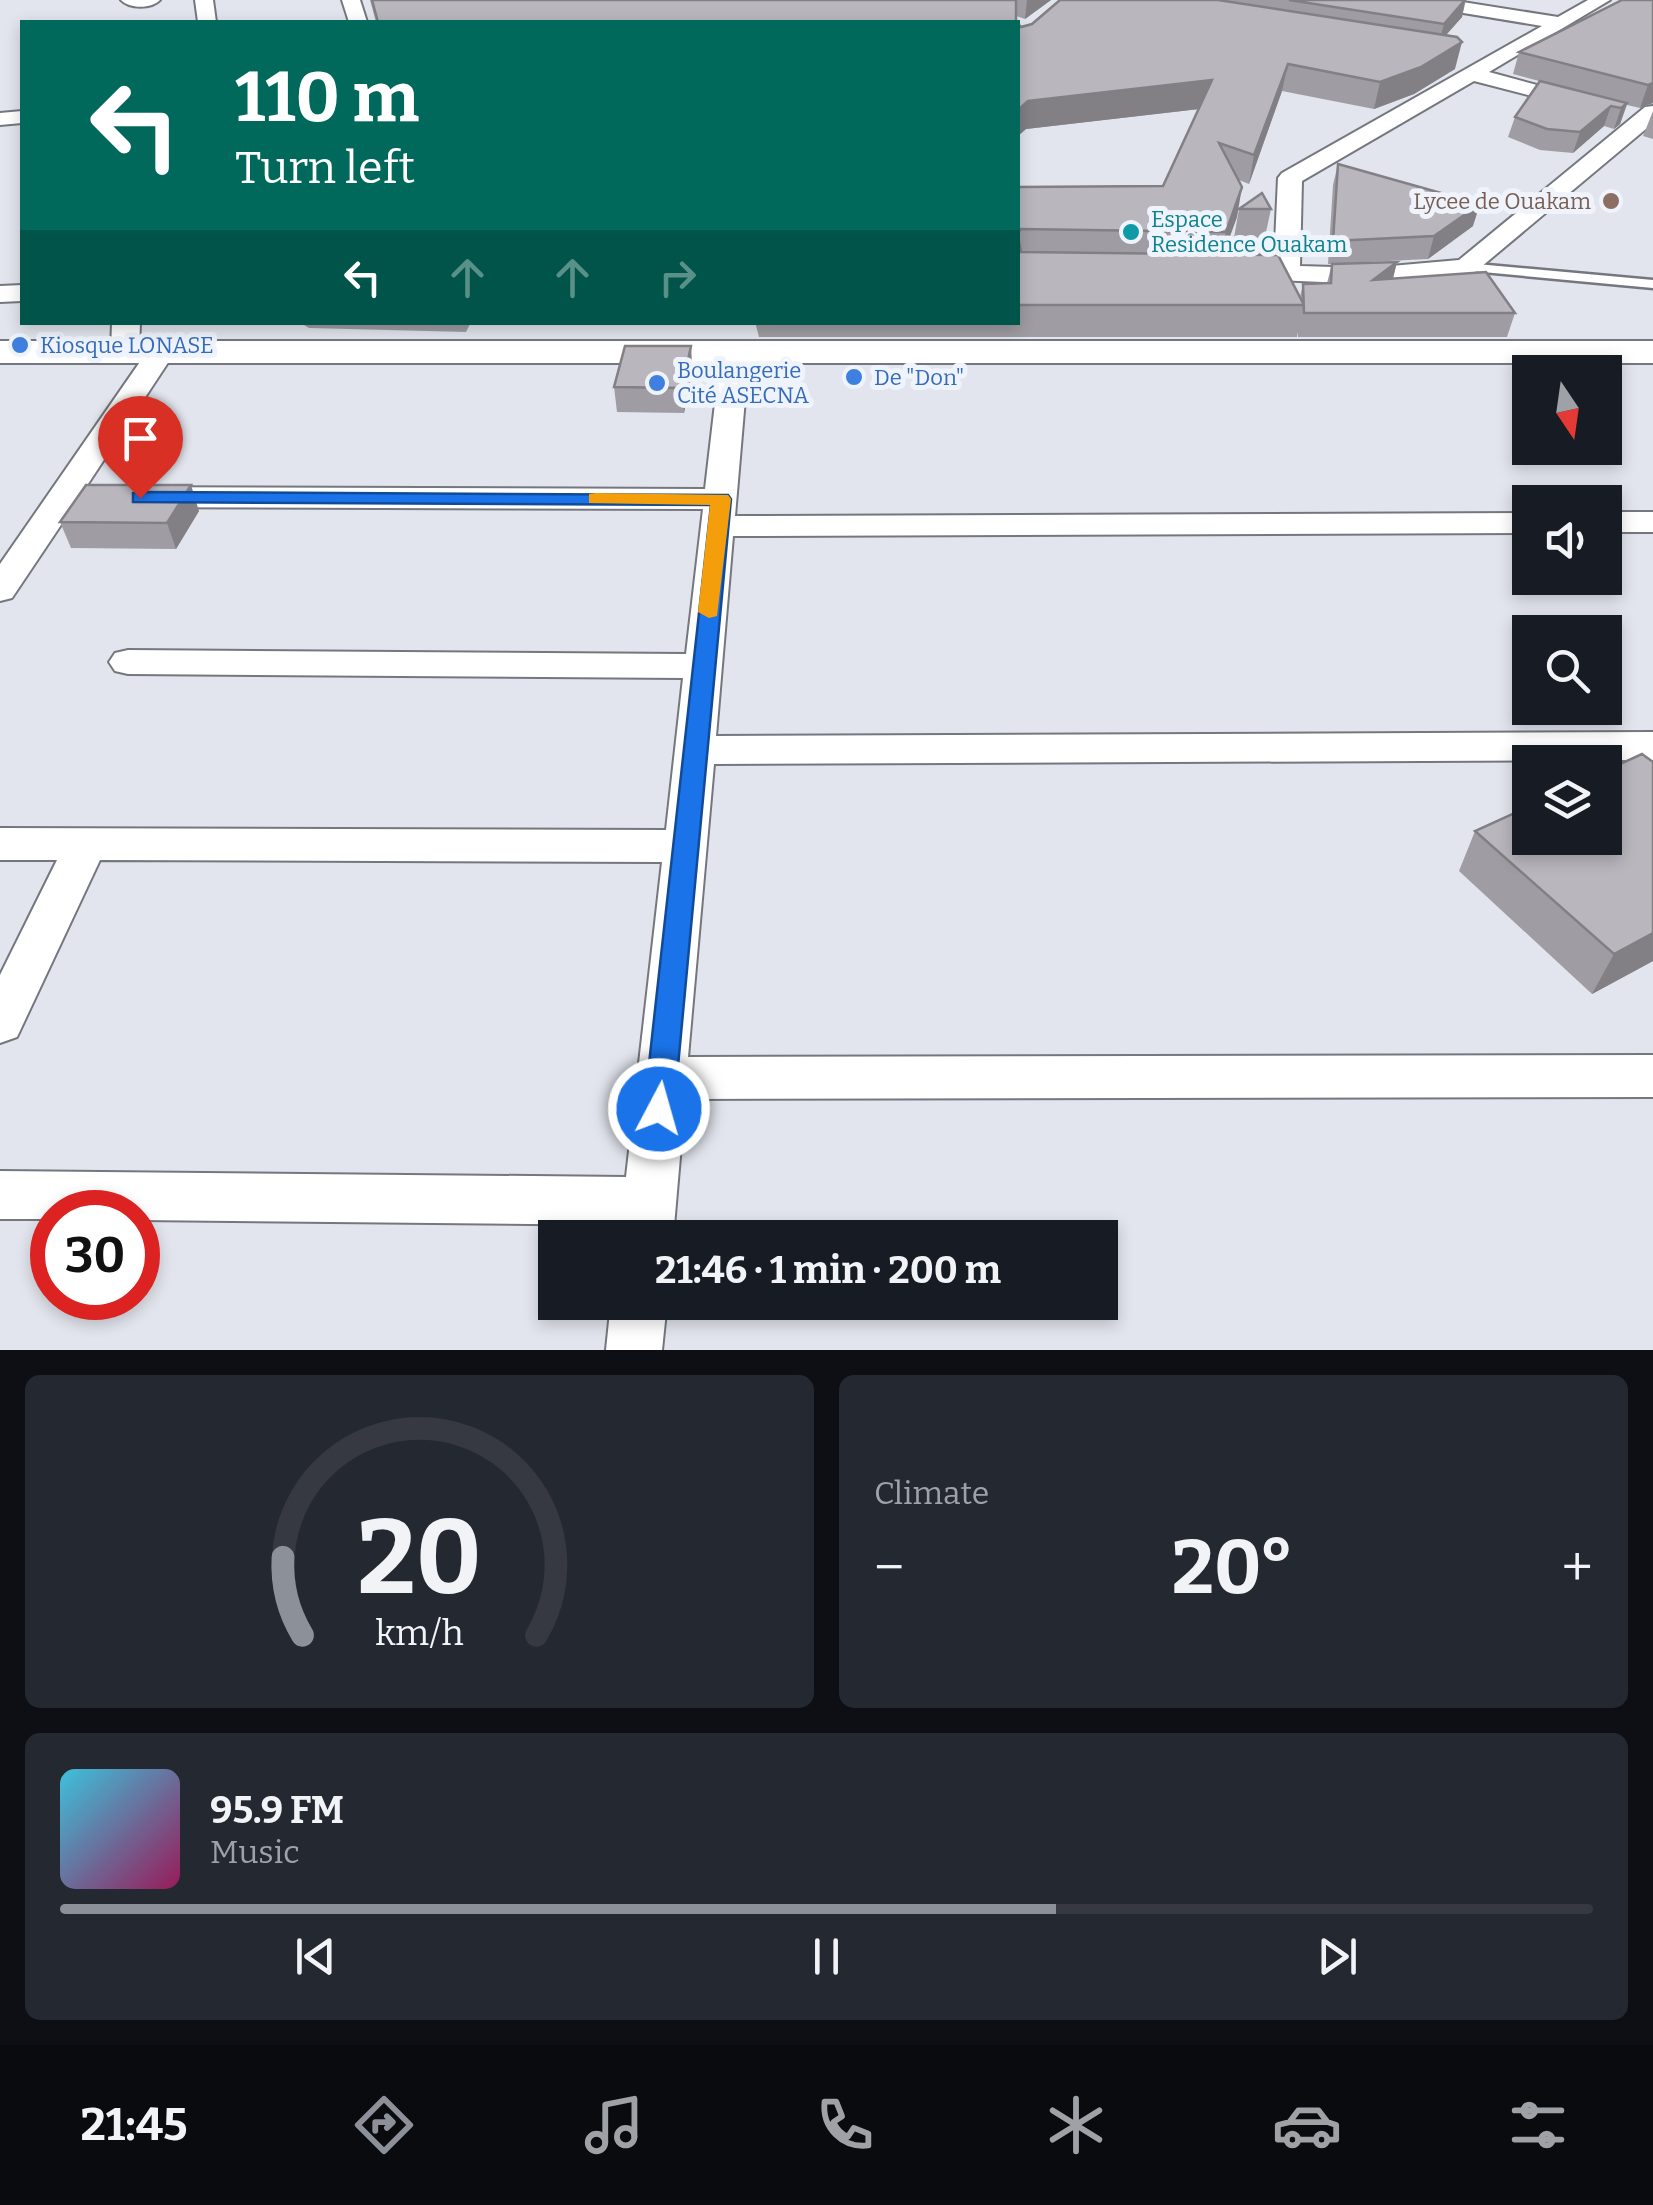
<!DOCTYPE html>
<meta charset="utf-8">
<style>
:root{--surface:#171b24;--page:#242831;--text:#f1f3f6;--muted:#9ea1a6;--line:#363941;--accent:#8c9099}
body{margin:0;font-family:Bitter,serif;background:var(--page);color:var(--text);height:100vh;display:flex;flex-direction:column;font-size:38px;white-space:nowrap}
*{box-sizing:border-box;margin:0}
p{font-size:32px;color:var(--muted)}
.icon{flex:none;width:55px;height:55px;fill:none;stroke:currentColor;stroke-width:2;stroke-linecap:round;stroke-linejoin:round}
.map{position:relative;height:1350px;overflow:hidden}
.side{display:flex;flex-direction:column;gap:25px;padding:25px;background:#0d0f14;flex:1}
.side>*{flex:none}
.banner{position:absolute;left:20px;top:20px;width:1000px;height:305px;border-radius:0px;box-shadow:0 5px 15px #0003;background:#00695c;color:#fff;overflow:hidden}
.needle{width:65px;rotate:167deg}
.buttons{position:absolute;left:1512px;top:355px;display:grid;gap:20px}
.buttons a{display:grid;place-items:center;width:110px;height:110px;border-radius:0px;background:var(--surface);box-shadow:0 5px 15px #0003;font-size:50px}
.speed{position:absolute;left:30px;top:1190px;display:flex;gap:20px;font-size:50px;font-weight:700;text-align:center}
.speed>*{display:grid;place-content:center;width:130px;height:130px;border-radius:50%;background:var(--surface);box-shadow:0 5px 15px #0003;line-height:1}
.speed .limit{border:15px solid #d22;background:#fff;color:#111}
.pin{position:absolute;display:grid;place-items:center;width:85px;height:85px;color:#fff;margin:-102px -42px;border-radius:50% 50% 50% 0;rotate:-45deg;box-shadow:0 0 10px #0007}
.pin .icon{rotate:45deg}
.me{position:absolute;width:110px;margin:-55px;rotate:6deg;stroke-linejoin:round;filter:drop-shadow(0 0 8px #0008)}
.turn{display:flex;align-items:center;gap:35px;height:210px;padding:0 50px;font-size:45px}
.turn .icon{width:130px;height:130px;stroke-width:2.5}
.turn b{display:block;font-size:70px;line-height:85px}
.lanes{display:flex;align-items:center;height:95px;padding:0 50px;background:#0003;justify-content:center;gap:50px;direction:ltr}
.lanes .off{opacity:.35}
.big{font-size:75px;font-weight:700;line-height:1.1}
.side .widget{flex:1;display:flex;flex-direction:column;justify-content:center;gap:15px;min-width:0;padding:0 35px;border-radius:15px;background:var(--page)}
.side .dial{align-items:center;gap:0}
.dial svg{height:260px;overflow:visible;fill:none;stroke:var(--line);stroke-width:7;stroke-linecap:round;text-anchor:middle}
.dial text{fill:var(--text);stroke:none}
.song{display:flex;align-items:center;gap:30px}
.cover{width:120px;height:120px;border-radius:15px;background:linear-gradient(135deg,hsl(190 70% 55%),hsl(330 70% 35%))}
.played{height:10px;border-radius:5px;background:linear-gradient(90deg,var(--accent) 65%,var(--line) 65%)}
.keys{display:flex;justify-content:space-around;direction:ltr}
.heat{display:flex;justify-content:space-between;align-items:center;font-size:55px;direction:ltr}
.side .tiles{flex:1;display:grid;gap:25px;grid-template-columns:1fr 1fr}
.widget:last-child{grid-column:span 2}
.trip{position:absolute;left:538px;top:1220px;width:580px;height:100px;border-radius:0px;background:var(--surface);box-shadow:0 5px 15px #0003;font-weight:700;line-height:100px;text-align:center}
.tabs{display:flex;height:160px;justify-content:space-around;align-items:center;background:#090b0e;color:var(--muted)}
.tabs .icon{width:70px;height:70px}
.tabs .current{color:var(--accent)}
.tabs b{font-size:45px;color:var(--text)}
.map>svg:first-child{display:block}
</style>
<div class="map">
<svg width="1653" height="1350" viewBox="0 0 1653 1350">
<rect width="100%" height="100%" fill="#e2e5ed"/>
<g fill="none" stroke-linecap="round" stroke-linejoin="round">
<g stroke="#74777e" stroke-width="5">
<path id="service" d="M1466,263l187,17v8l-192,-18v-6z"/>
</g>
<g stroke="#74777e" stroke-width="4">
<g id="minor">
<path d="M121,0h39c-8,9 -31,9 -39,0z"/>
<path d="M195,0h18l3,22h-18z"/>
<path d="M342,0h18l7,22h-18z"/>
<path d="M1406,0h44l108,17 30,-17h22l-121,72 100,27 4,4 -11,6 -108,-28 -172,100 -2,85 68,2 91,-8 186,-153 8,-1v17l-178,149 -107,12 -140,-6 -4,-6 4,-6 46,-1 4,-87 4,-5 260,-147 -127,-21z"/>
<path d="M22,111v12l-22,2v-12z"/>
<path d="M22,285v16l-22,1v-16z"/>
<path d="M112,322h28l-1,30 -4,6h-20l-4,-6z"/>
<path d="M161,344l10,2 4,6 -89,135 619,2 16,-137 4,-6h20l4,6 -14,164 795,-3v20l-797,3 -17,200 937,-4v28l-939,4 -26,293 965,-2v42l-968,2 -12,139h-54l2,-13 -483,-5v-8h-86v7h-52v-48l626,6 36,-315 -562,-2 -83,177 -17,6v-68l57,-115h-57v-32l666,2 17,-152 -555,-4 -13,-3 -6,-9 6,-9 13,-3 558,4 17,-145 -630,-2 -61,91 -12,3v-37l151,-218z"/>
<rect x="1605" y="512" width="48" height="20"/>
<path d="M611,1302h56l-5,48h-56z"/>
</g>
</g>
<g stroke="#74777e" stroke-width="4">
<rect id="tertiary" x="0" y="341" width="1653" height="22"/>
</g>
<use href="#service" fill="#fff" fill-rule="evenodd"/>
<use href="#minor" fill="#fff" fill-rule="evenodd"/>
<use href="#tertiary" fill="#fff" fill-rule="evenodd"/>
</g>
<g fill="#9f9da3">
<path d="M370,0h681l-26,19 -9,-3v6h-640z"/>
<path d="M1060,0h406l-4,17 -17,19 10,33 -41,25 -40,15 -92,-18 -33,93 -10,-4 -2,37 -14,38h8l8,-46h32l-10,46 39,42 3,-13 24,-1 5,-19 65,-2 -4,16 122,35 -8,24h-209v-5l-1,5h-538l-4,-15h263v-135l145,-1 36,-77 -173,20 -8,7v-112l3,3 11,-3z"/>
<path d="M1653,0v103l-13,5 -13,-3 -7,19 -6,5 -10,-3 -31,27 -33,-3 -32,-13 7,-20 24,-36 -26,-7 6,-22z"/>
<path d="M1653,111v28l-10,-3z"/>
<path d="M1338,164l135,62 -45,33 -100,5 5,-79z"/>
<path d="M299,322h172l-5,10 -157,-4z"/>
<path d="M691,346l1,24 -8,43 -67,-1 -3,-25z"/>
<path d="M199,511l-23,38 -105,-1 -11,-26z"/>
<path d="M1475,831l178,130 -61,33 -133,-123z"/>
</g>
<g fill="#827f85">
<path d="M1027,0h24l-26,19z"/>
<path d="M1465,0l-3,17 -23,26 5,-19z"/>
<path d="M1462,42l-7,27 -41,25 -40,15 6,-27z"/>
<path d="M1288,64l-6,27 -33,93 5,-29z"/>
<path d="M1212,80l-4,28 -182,21 -8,7v-26l10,-9z"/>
<path d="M1653,83v20l-13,5 8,-23z"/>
<path d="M1627,103l-7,21 -6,5 7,-21z"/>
<path d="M1611,106l-7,20 -31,27 7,-21z"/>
<path d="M1242,187l-5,30 -17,46 6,-31z"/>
<path d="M1480,204l-7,22 -45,33 6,-23z"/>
<path d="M1397,262l-6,24 -18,-6z"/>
<path d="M691,346l1,24 -8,43 -2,-25z"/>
<path d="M191,485l8,26 -23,38 -9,-26z"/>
<path d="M1653,933v28l-61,33 22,-40z"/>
</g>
<g fill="#b9b6be" stroke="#827f85" stroke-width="2.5">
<path d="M372,0h644v22h-638z"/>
<path d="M1060,0h158l239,37 5,5 -41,25 -41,15 -92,-18 -34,91 -35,-12 23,44 -16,45 -205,-3 -3,3v-45l145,-1 49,-106 -184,21 -10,9v-86l3,3 11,-3z"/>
<path d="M1289,0h176l-21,24z"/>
<path d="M1622,0h31v83l-5,2 -129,-33z"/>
<path d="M1540,81l87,22 -6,5 -10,-2 -31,26 -33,-3 -32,-12z"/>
<path d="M1338,164l142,40 -46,32 -101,5z"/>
<path d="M1262,193l9,16h-32z"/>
<path d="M1018,236l3,16 257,3 26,50h-286z"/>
<path d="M1397,262l-24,18 113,-8 29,41h-211l-1,-29 28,-1 1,-19z"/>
<path d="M625,346h66l-9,42 -68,-1z"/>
<path d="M86,485h105l-24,38 -107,-1z"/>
<path d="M1642,754l11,8v171l-39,21 -139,-123 55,-25v32h75v-67z"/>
</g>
<path fill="#1a73e8" stroke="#114b97" stroke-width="2.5" d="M140,492l588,3 3,4 -57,610 -4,9 -11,4 -11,-4 -4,-9 67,-604 -578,-3v-9z"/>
<path fill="#f59e0b" d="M596,493l132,2 3,4 -14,117 -8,2 -11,-6 12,-107 -121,-2v-9z"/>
<circle fill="#8d6e63" stroke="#eff3fb" stroke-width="4" cx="1611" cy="201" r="10"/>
<circle fill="#0f9aa8" stroke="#eff3fb" stroke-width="4" cx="1131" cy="232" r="10"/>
<g fill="#3f7fe0" stroke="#eff3fb" stroke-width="4">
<circle cx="20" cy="345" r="10"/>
<circle cx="854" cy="377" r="10"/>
<circle cx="657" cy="383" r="10"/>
</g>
<g text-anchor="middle" stroke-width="10" stroke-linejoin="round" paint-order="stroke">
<g font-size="22" fill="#785e54" stroke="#eff3fb" text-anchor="end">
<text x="1591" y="209">Lycee de Ouakam</text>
</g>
<g font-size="22" fill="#0d838f" stroke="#eff3fb" text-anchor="start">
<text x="1151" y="227">Espace<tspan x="1151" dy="25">Residence Ouakam</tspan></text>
</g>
<g font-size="22" fill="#366cbe" stroke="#eff3fb" text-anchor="start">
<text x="40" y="353">Kiosque LONASE</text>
<text x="677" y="378">Boulangerie<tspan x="677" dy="25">Cité ASECNA</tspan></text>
<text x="874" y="385">De "Don"</text>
</g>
</g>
</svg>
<div class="buttons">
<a><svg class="needle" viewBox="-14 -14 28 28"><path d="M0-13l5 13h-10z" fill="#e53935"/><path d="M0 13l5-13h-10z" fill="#9ea1a6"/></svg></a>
<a><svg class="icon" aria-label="sound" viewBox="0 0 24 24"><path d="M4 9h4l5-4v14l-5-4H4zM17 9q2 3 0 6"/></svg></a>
<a><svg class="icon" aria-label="search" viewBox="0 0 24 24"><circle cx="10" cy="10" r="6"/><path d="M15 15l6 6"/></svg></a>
<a><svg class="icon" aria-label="layers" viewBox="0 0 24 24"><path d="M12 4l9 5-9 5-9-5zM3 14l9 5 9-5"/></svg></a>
</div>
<div class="speed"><div class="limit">30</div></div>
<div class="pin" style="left:140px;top:498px;background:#d93025"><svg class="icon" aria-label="arrive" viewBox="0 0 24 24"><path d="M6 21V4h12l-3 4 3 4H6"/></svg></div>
<svg class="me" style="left:659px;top:1109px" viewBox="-20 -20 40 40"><circle r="17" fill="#1a73e8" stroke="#fff" stroke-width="3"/><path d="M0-11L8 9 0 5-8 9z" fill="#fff"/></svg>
<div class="trip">21:46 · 1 min · 200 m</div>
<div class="banner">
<div class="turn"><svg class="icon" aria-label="left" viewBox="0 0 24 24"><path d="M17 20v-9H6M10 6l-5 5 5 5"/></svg><div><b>110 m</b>Turn left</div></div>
<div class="lanes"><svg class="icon" aria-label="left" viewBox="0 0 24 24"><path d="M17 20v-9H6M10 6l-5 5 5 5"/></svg><svg class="icon off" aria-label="ahead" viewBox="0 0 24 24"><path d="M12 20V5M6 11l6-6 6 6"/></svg><svg class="icon off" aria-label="ahead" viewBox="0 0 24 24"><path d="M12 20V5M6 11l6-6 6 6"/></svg><svg class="icon off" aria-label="right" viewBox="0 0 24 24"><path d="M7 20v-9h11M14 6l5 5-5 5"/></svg></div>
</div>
</div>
<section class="side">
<div class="tiles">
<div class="widget dial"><svg viewBox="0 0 100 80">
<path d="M14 69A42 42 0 1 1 86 69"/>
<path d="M14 69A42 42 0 0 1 8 45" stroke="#8c9099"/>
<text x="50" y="56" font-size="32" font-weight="700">20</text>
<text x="50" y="72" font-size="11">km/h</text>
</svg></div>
<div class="widget"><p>Climate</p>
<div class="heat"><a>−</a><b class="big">20°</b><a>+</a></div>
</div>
<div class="widget">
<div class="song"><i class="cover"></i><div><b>95.9 FM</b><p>Music</p></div></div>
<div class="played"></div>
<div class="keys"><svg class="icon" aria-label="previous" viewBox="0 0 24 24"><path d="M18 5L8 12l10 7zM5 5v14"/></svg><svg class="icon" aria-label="pause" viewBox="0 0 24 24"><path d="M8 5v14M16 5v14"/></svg><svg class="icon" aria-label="next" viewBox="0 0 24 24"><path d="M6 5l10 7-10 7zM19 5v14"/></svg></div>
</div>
</div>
</section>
<nav class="tabs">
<b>21:45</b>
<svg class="icon current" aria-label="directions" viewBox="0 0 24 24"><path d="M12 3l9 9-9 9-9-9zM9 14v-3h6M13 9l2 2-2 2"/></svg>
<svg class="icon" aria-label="music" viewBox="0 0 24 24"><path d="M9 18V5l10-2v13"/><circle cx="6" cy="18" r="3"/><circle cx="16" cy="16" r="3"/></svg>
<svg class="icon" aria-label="phone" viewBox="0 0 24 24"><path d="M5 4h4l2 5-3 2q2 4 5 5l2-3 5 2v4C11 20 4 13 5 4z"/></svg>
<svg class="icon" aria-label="climate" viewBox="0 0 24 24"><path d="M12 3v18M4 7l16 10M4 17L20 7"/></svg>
<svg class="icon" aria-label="car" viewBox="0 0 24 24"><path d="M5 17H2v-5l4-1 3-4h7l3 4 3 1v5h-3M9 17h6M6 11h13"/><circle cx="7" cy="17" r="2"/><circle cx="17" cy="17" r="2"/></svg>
<svg class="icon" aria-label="filters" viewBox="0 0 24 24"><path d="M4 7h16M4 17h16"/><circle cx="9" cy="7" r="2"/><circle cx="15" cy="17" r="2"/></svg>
</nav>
